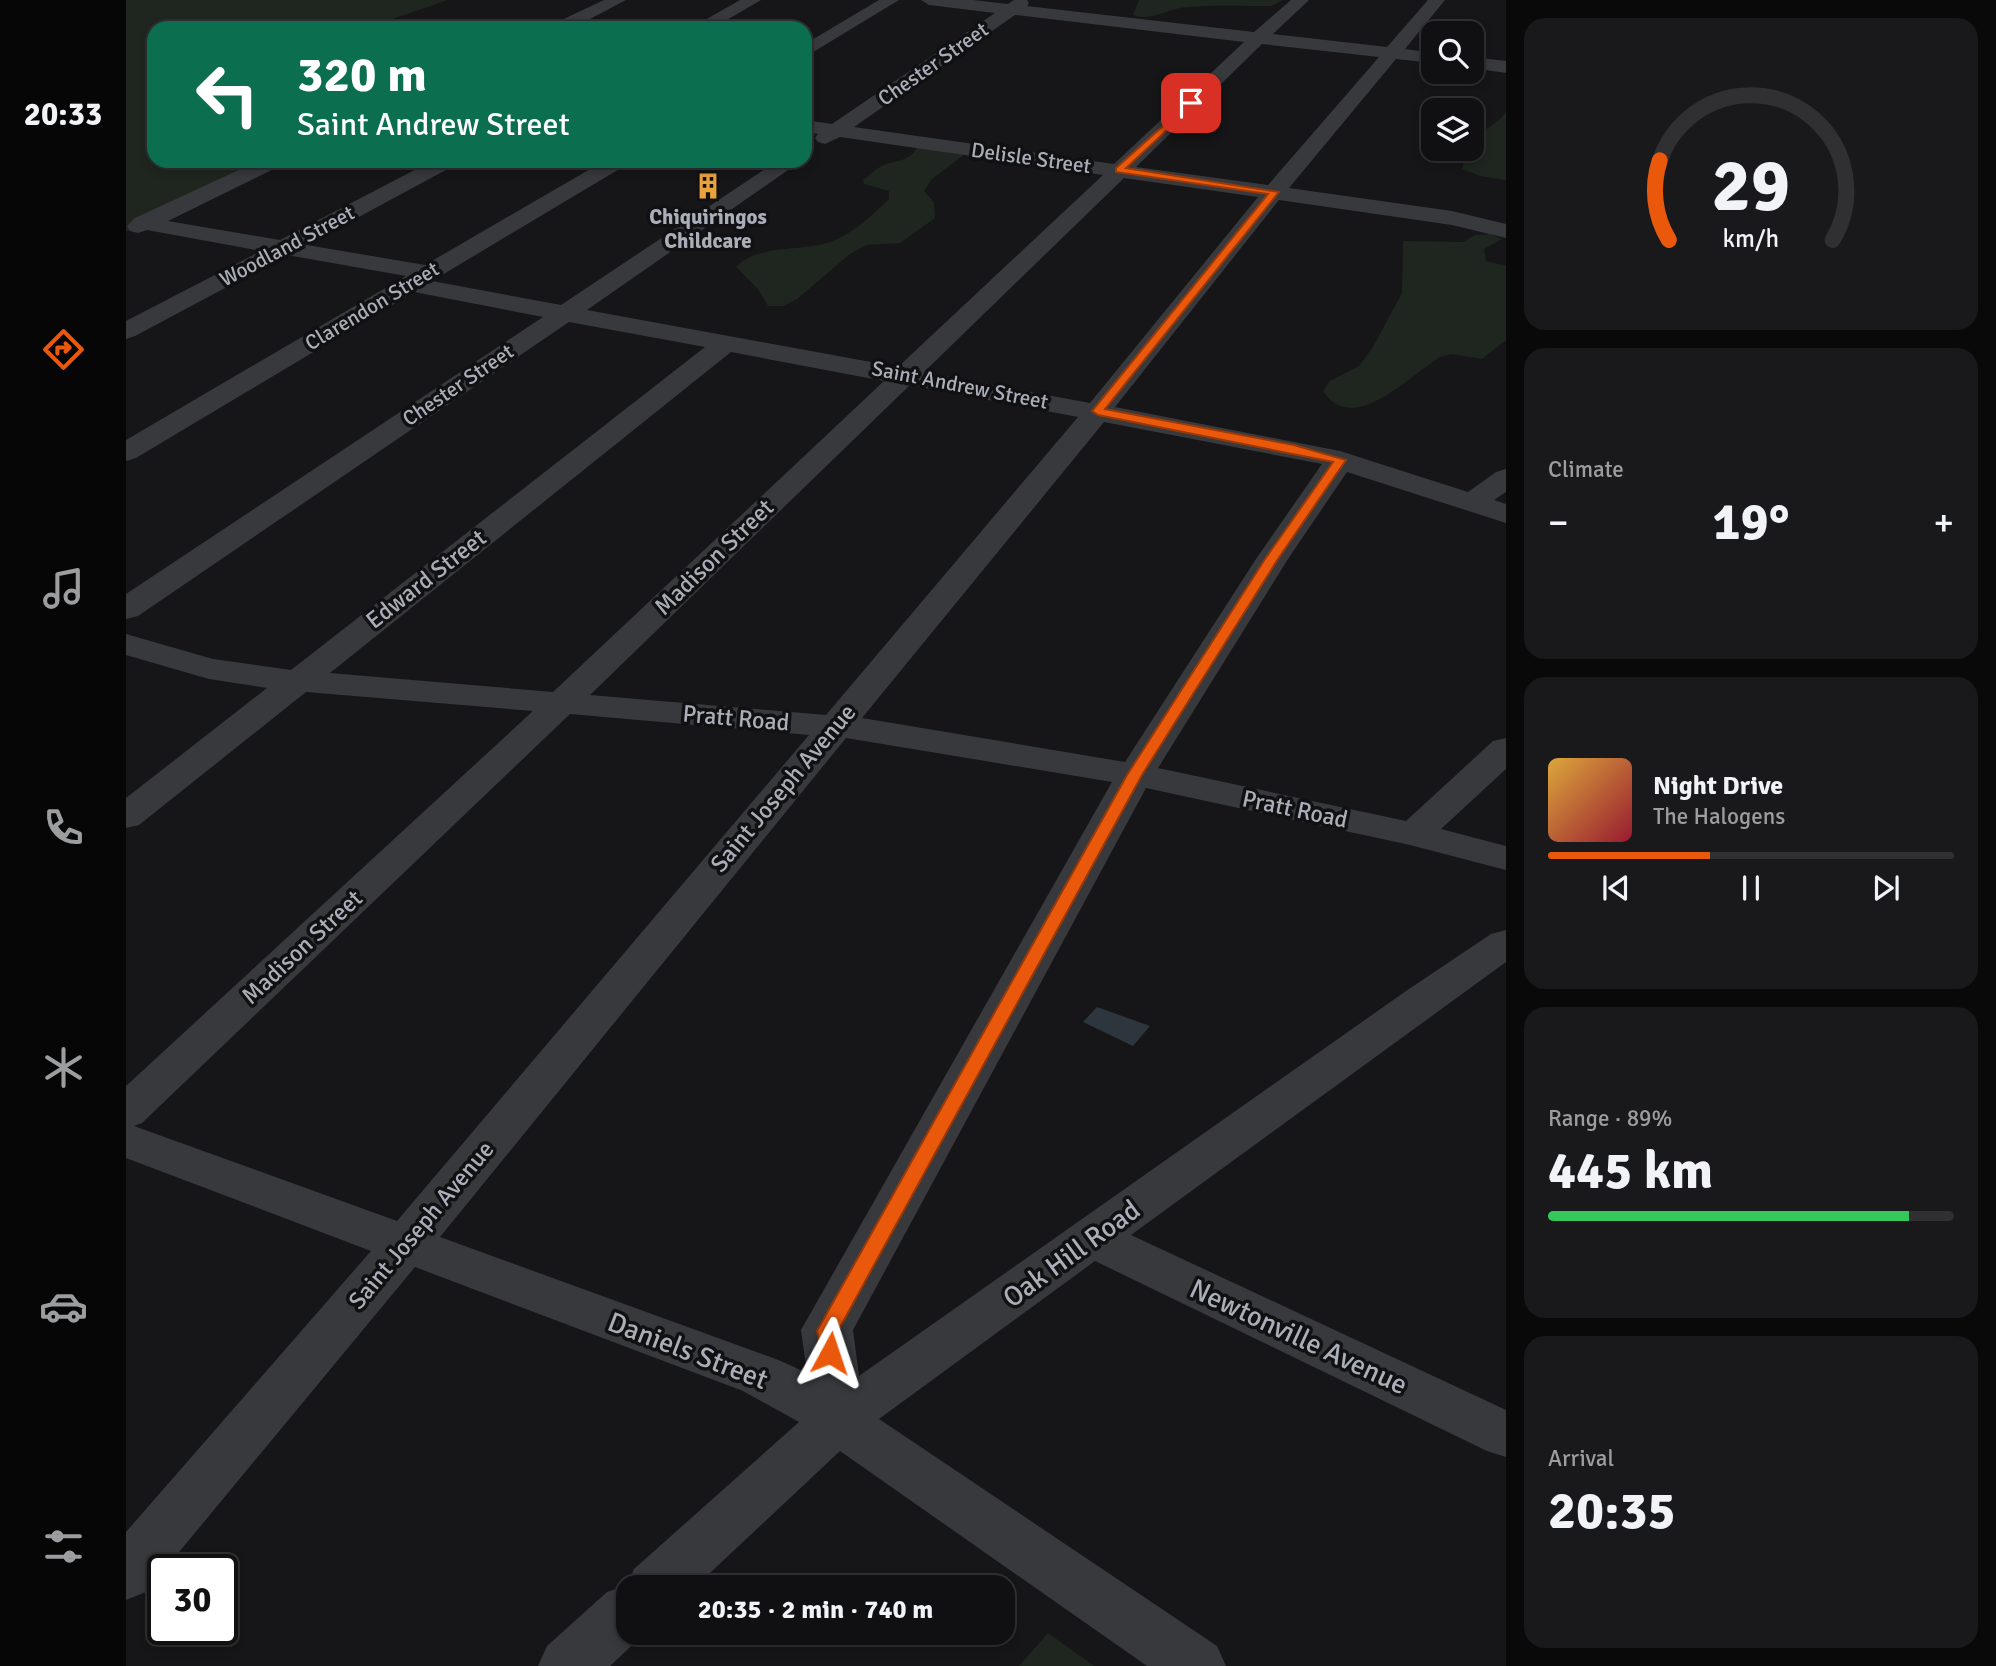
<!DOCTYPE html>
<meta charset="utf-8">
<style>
:root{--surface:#101012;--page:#19191b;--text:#f1f3f6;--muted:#9c9d9f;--line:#303032;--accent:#ea580c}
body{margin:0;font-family:Signika,sans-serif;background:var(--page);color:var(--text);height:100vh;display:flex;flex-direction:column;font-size:26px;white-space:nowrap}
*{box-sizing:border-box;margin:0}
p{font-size:23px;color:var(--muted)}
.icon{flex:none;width:38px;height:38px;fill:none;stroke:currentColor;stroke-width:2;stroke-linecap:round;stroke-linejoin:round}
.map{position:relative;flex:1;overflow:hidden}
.drawer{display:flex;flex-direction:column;gap:18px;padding:18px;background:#09090a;width:490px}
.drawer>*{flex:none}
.banner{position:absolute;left:21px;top:21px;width:665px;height:147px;border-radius:21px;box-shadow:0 4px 10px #0003,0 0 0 2px var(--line);background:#0b6e4f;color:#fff;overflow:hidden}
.controls{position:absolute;left:1295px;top:21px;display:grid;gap:14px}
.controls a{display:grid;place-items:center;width:63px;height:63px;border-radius:14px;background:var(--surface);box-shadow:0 4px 10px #0003,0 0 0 2px var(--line);font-size:35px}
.speed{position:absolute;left:21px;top:1554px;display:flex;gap:14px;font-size:35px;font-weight:700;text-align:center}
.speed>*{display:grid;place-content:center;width:91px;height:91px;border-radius:50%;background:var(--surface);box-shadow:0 4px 10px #0003,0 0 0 2px var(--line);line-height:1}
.speed .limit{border:4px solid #111;border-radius:10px;background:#fff;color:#111}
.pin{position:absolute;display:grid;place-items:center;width:60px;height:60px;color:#fff;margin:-30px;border-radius:14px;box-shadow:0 4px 10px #0006}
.me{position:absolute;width:77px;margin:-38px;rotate:5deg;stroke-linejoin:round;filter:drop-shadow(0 0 5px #0008)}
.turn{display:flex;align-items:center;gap:24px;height:147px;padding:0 35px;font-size:32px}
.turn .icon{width:91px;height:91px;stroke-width:2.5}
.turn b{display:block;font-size:49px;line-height:60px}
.big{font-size:52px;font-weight:700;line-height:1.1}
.drawer .widget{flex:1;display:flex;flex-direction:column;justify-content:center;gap:10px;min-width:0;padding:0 24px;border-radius:21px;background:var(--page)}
.drawer .dial{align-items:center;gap:0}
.dial svg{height:182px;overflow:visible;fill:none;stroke:var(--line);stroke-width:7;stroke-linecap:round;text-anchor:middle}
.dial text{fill:var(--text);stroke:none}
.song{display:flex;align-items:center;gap:21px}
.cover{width:84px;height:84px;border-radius:10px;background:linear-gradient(135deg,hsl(40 70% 55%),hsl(350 70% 35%))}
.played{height:7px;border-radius:4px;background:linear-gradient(90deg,var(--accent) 40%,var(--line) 40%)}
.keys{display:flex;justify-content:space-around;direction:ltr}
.heat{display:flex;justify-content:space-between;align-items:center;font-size:38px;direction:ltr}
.charge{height:10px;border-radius:5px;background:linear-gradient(90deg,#34c759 89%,var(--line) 0)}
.trip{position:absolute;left:490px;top:1575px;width:399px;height:70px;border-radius:21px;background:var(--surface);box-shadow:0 4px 10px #0003,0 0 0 2px var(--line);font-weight:700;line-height:70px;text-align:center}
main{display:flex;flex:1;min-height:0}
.tabs{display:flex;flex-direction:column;width:126px;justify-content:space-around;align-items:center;background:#060607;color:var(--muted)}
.tabs .icon{width:49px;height:49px}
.tabs .on{color:var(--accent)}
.tabs b{font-size:32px;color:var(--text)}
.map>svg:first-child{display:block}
</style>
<main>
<nav class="tabs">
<b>20:33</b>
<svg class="icon on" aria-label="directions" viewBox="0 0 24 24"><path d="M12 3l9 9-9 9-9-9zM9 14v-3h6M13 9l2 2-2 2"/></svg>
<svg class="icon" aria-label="music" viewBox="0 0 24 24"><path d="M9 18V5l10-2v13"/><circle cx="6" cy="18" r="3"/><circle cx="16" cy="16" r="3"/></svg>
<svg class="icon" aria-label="phone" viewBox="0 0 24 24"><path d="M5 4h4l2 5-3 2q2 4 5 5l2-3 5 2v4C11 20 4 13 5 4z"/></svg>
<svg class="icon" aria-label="climate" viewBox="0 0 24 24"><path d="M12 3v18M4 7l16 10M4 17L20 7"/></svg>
<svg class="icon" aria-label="car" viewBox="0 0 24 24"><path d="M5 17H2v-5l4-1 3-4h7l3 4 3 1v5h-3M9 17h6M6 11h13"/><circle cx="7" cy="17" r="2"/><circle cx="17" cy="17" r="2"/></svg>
<svg class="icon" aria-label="filters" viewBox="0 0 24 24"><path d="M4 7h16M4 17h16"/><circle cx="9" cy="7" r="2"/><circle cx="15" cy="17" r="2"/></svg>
</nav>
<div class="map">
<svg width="1380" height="1666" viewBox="0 0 1380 1666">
<rect width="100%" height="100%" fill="#161618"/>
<g fill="#1e261f">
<path d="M0,0h322l-82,28h-212v133h121l-149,71z"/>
<path d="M1013,0h144l-12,6c-28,0 -56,-1 -84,1 -20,1 -33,15 -54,8z"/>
<path d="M1380,111v69l-26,-4 -18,-7 6,-20h4c0,-19 27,-22 34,-38z"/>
<path d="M791,147l48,7 -33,25 -8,12 10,11 1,16 -35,25 -34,2 -16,9 -53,45 -13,7h-16l-10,-17 -22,-22c21,-22 59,-16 87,-23 26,-6 47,-27 66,-45v-8l-25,-7 -1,-4c6,-4 12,-11 19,-14 12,-6 29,-4 35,-19z"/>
<path d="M1364,234l12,5 -18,10 2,12 20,5v74l-24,19 -30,-5 -12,3c-32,19 -86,80 -117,34l7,-10 29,-15 14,-19 29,-54 1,-52 61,1 11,-7z"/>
<path d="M922,1633l46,33h-75z"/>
</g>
<path fill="#2d363c" d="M971,1007l53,19 -17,20 -50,-24z"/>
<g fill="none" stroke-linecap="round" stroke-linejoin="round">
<g fill="#37393d" fill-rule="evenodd">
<path d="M478,0h22l-53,28h-23l3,-4z"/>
<path d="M614,0h21l-48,28h-22z"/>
<path d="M753,0h20l-94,57v-13z"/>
<path d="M795,0h52l35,4 6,-4h13l2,3 -2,3 227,26 37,-32h18l-36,34 114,13 41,-47h17l-40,49 28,4v10l-37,-4 -107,129 163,23 54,13v14l-54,-13 -173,-25 -164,207 225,44 128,41 28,-20 10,-3v23l-12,8 12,4v19l-159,-51 -59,87 -130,209 248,53 87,-80 13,-3v31l-65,60 65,17v24l-96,-25 -264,-57 -293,542 6,46 547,-385 85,-57 15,-4v32l-375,273 375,175v47l-19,-6 -392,-190 -216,158 338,227 9,20h-79l-307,-215 -145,136h-67v46h17l-35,33h-72l9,-20 60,-54 20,-7 7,-16 165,-147 -56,-31 -328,-124 -269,325 -20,8v-68l245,-281 -245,-93v-72l407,-375 -227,-19 -167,133 -13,3v-30l141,-110 -58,-9 -83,-24v-21l87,25 78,11 414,-323 -136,-25 -431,294 -12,3v-25l417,-277 -129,-25 -278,166 -10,3v-21l280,-164 -119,-21 -152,81 -9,3v-18l135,-70 -114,-21 -9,3 -8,-2 -3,-5 8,-8 123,-57h27l-3,4 -114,56 112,19 152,-79h26l-3,4 -148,80 118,20 179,-104h25l-3,4 -194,116 129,24 216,-144h24l-214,149 311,57 205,-192 -263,-38 -15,7 -7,-2 -3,-4 3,-4 -13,-2v-12l27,4 163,-111 -66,-8zM889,15l229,27 -130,122 -260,-37zM1136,44l117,13 -111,128 -132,-18zM998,178l134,19 -168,206 -166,-31zM605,352l153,29 -331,311 -223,-19zM784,385l168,32 -252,298 -236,-20zM978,422l218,42 -66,95 -131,203 -263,-44zM444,714l239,21 -412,486 -263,-95 8,-3zM720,738l266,44 -311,548 6,43 -26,-12 -341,-124z"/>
<path d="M1346,57l34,4v12l-34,-5z"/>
</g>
</g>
<path fill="#ea580c" stroke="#983908" stroke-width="2" d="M1065,101l3,4 -68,63 153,24 -174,217 189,36 52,15 -68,99 -136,216 -304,556 3,22 -3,6 -8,2 -7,-2 -6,-28 310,-556 138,-216 68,-97 -235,-47 -6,-4 176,-217 -152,-22v-4z"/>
<defs>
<g id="building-bare" transform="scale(2.1)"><path d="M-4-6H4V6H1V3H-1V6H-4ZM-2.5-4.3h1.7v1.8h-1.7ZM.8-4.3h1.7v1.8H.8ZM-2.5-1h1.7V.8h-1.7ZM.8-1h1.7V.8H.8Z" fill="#eba23b" stroke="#111113" stroke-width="2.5" paint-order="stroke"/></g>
</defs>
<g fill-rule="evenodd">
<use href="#building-bare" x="582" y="186"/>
</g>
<g text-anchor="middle" stroke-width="7" stroke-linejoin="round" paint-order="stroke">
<g font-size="21" fill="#a9aeb8" stroke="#111113">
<text transform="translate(807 64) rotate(-35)" y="7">Chester Street</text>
<text transform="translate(905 158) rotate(8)" y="7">Delisle Street</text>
<text transform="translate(161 246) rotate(-28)" y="7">Woodland Street</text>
<text transform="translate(246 306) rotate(-31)" y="7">Clarendon Street</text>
<text transform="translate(332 385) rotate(-34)" y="7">Chester Street</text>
<text transform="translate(834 385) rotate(11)" y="7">Saint Andrew Street</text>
</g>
<g font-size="21" font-weight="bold" fill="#a9aeb8" stroke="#111113">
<text x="582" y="224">Chiquiringos<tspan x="582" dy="24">Childcare</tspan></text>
</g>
<g font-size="24" fill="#a9aeb8" stroke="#111113">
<text transform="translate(588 557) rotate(-44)" y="8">Madison Street</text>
<text transform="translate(300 579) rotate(-38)" y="8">Edward Street</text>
<text transform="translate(610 718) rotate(5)" y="8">Pratt Road</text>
<text transform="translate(657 788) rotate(-50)" y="8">Saint Joseph Avenue</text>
<text transform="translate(1169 809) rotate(12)" y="8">Pratt Road</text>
<text transform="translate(176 947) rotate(-43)" y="8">Madison Street</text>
<text transform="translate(295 1225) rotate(-50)" y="8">Saint Joseph Avenue</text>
</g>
<g font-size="28" fill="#a9aeb8" stroke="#111113">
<text transform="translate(945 1253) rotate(-36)" y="10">Oak Hill Road</text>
<text transform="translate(1173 1336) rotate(25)" y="10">Newtonville Avenue</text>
<text transform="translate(562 1350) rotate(21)" y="10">Daniels Street</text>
</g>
</g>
</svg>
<div class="controls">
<a><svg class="icon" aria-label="search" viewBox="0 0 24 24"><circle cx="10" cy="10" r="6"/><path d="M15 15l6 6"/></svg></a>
<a><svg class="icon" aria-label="layers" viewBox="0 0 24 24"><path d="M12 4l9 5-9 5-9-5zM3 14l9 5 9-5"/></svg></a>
</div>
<div class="speed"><div class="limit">30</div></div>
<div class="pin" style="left:1065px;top:103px;background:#d93025"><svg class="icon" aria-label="arrive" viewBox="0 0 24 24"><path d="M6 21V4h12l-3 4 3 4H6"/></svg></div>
<svg class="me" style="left:704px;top:1353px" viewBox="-20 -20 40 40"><path d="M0-17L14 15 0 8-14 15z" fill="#ea580c" stroke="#fff" stroke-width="4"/></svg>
<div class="trip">20:35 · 2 min · 740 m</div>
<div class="banner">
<div class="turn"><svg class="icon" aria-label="left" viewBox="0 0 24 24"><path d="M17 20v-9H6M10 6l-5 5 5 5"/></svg><div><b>320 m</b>Saint Andrew Street</div></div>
</div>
</div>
<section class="drawer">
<div class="widget dial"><svg viewBox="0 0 100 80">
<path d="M14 69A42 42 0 1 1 86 69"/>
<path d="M14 69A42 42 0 0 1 10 34" stroke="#ea580c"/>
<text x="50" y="56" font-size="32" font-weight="700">29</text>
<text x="50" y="72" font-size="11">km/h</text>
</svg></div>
<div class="widget"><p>Climate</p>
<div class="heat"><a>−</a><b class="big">19°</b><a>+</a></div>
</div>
<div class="widget">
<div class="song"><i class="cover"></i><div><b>Night Drive</b><p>The Halogens</p></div></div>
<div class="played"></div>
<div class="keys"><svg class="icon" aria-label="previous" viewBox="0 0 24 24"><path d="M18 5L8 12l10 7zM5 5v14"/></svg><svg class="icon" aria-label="pause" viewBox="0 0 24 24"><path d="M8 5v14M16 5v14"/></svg><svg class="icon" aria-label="next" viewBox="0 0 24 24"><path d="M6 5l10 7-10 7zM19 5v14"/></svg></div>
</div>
<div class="widget"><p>Range · 89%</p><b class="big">445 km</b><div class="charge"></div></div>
<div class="widget"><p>Arrival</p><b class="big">20:35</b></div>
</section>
</main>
